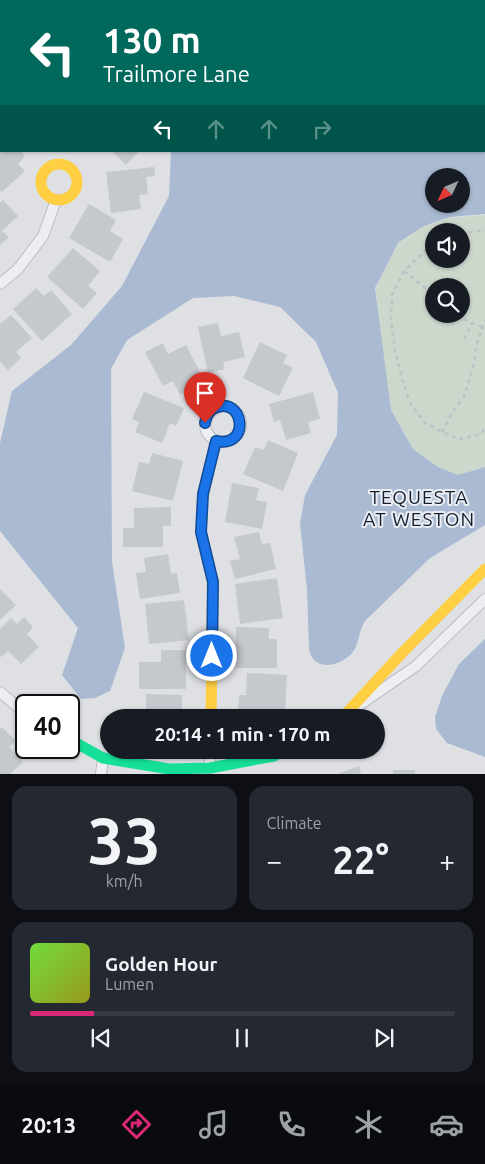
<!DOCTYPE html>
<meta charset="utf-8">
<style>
:root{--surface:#171b24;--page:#242831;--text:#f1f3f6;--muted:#9ea1a6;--line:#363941;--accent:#db2777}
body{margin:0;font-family:Ubuntu,sans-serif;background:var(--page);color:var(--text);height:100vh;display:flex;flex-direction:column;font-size:19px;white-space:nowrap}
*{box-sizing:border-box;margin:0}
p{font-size:16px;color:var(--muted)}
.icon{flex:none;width:28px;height:28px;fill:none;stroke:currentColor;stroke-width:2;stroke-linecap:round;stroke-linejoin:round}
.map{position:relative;height:774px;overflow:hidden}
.drawer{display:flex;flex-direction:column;gap:12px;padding:12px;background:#0d0f14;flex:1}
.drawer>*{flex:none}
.banner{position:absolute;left:0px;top:0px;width:485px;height:152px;box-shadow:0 1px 4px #0004;background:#00695c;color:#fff;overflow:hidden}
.needle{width:32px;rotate:226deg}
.tools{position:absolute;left:425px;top:168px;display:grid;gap:10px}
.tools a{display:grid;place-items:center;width:45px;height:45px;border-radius:50%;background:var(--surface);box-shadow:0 1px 4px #0004;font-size:25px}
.speed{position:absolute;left:15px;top:694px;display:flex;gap:10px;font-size:25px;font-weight:700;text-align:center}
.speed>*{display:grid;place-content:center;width:65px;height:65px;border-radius:50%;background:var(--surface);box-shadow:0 1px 4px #0004;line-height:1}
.speed .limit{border:2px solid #111;border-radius:8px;background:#fff;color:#111}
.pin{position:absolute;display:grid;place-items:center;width:42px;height:42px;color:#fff;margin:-51px -21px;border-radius:50% 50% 50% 0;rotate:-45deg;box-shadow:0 0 5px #0007}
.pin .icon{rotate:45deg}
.me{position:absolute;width:55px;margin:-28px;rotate:0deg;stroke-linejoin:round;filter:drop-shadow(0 0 4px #0008)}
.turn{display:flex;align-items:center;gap:18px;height:105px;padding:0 20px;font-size:22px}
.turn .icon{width:65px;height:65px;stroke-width:2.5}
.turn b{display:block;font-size:35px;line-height:42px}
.lanes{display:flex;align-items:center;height:48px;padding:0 20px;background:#0003;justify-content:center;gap:25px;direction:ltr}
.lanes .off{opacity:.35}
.big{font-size:38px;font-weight:700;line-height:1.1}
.drawer .tile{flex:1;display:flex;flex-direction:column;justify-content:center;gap:8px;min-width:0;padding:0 18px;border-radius:15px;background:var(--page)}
.drawer .dial{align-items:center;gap:0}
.dial b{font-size:65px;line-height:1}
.song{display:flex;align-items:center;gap:15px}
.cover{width:60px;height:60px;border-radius:8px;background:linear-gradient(135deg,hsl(100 70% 55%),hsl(60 70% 35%))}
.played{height:5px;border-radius:2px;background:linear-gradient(90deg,var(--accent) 15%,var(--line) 15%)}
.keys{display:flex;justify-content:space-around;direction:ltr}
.heat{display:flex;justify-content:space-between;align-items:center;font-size:28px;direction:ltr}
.drawer .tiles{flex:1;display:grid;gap:12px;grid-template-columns:1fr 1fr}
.tile:last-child{grid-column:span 2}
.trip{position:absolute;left:100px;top:709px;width:285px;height:50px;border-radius:25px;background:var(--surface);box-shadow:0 1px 4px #0004;font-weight:700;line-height:50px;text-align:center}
.menu{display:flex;height:80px;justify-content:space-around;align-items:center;background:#090b0e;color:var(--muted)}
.menu .icon{width:35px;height:35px}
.menu .on{color:var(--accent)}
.menu b{font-size:22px;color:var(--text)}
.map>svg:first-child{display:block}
</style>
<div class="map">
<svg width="485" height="774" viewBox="0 0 485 774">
<rect width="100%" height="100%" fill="#dee0e4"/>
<path fill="#cdd8cd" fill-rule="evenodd" d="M485,215v252l-27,8 -20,-8 -25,-18 -22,-39 -10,-62 -5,-59 4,-12 18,-33 25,-17 27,-10 -1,1zM434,231h27v28h-27zM434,286h27v28h-27z"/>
<g fill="#a9bad2" fill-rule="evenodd">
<path d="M0,0h177l1,1h-177l-1,79z"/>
<path d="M469,0h16v214l-35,3 -26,9 -26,17 -23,45 16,122 22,39 25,18 20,8 27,-8v58l-55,33 -65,63c-7,10 -5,23 -13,32 -12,14 -39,19 -43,-4l-2,-60 -7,-65 5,-29 32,-60 1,-42 -22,-51 -36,-35 -46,-11 -41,2 -66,42 -16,29 1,193 13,86 -15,43 -15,7 -14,1 -19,-24 16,-47 -78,-97v-88l12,-52 59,-46 51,-59 47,-90 2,-45h313v-150h-16zM434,176h27v28h-27z"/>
<path d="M485,639v118l-38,-14 -11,-14 -1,-12 7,-21 17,-32z"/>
</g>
<g fill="#c5c8cc">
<path d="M0,151h21l4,5 -7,8 7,7 -23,21 -2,-2z"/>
<path d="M112,151h27l-13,14z"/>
<path d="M154,167l1,9 -9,1 2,17 -9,1 2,14 -30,4 -5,-41z"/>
<path d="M3,200l15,16 -16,15 7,6 -9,8v-42z"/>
<path d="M89,204l27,16 -6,11 13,8 -13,23 -41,-24z"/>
<path d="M73,248l27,23 -12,15 9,7 -14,16 -36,-32z"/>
<path d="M36,288l8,8 7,-6 21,24 -30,27 -29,-32z"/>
<path d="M11,315l21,23 -16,14 5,6 -13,12 -8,-8v-38z"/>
<path d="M218,323l3,13 18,-4 6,25 -22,5 2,7 -17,4 -10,-46z"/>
<path d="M260,342l27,13 -4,8 10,5 -14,28 -36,-18z"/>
<path d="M163,343l5,11 18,-9 19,37 -25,13 -7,-14 -10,5 -18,-34z"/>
<path d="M144,392l40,16 -8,18 -6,-3 -8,20 -27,-11 4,-10 -7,-3z"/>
<path d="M313,392l7,27 -12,3 3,11 -25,7 -6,-20 -6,2 -5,-18z"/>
<path d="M268,440l30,13 -15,38 -40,-17 12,-27 9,3z"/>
<path d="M152,453l31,8 -10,40 -41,-10 7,-29 10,2z"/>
<path d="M232,483l27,5 -3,12 11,2 -5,27 -37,-7z"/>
<path d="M171,507v19h-8v21h-40v-19h11v-20z"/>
<path d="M259,532l3,12 8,-1 6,26 -41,10 -5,-18 10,-2 -6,-22z"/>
<path d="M168,554l3,20 6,-1 3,20 -40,6 -4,-26 10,-1 -2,-14z"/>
<path d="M277,578l6,40 -43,6 -5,-40z"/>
<path d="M0,589l16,16 -16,15z"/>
<path d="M184,600l5,40 -40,4 -4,-40z"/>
<path d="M24,617l9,10 -6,7 12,13 -18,17 -13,-13 -6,6 -2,-1v-27l11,-11 6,6z"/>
<path d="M236,627l33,1v11h8v29h-41z"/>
<path d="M161,650h25v39h-47v-27h22z"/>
<path d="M247,673l40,2 -2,40 -47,-3 1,-17h7z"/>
<path d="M146,694l36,1v23h-47v-4l11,1z"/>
<path d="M2,727l14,14 -7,6 14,15 -13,12h-10v-45z"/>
<path d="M359,766l2,8h-23z"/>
<rect x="393" y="770" width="22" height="4"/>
</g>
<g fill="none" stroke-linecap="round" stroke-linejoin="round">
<g stroke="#bbbdc2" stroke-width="12">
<g id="street">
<path d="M0,284l18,-15 25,-33 13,-36"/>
<circle cx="223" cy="424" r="18"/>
<path d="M0,692l26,22"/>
<path d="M358,706l58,-40 69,-67"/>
<path d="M210,768v-18"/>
<path d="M101,774l2,-16"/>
</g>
</g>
<g stroke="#c0c1c7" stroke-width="2.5" stroke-dasharray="4 4" stroke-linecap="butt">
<path d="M461,234l24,-4"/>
<path d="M434,245l-6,3 -24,23 30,24"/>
<path d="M404,271l-12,24 -1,26 4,30 8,31 7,21 14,19 18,10 18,7 22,-5 3,-8"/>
<path d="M458,314l11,8 16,6"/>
<path d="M464,339l8,-16"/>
<path d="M442,432l11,-21 11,-14 10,-33 2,-17 9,-27"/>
</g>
<use href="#street" stroke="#edeef1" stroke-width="10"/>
<path stroke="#16e098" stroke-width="11" d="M69,739l34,19 66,11 41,-1 64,-12 10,-6"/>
<g stroke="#ffcf43" stroke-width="11">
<circle cx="59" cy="182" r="18"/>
<path d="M211,718l2,-136 -12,-50 2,-38 13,-53"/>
<path d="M342,718l61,-66 82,-83"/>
</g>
</g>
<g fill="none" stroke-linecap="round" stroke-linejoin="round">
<g stroke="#114b97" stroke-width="12">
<path id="route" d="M205,423c1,-6 3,-12 10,-15 28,-13 37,40 1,33l-13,53 -2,38 12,50 -1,74"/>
</g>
<use href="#route" stroke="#1a73e8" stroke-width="9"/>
</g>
<g text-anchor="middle" stroke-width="4" stroke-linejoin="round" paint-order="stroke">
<g font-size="19" letter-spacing="1" fill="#161d2e" stroke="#eaeef4">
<text x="419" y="504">TEQUESTA<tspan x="419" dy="22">AT WESTON</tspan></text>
</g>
</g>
</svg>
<div class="tools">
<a><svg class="needle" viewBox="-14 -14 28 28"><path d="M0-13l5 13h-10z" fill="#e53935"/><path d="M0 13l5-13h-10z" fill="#9ea1a6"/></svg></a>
<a><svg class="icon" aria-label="sound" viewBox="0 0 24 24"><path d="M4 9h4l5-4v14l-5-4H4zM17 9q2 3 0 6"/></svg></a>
<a><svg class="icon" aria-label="search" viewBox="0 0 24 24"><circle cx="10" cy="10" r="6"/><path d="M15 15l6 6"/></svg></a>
</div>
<div class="speed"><div class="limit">40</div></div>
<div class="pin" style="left:205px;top:423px;background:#d93025"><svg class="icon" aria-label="arrive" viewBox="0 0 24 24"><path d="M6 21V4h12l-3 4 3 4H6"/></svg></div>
<svg class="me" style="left:212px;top:656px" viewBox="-20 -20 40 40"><circle r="17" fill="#1a73e8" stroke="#fff" stroke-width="3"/><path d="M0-11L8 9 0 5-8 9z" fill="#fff"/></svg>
<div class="trip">20:14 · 1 min · 170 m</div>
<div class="banner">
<div class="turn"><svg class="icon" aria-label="left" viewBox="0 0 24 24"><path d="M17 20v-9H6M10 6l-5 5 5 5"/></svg><div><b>130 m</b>Trailmore Lane</div></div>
<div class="lanes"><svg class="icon" aria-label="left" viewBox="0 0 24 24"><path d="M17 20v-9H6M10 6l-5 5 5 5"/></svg><svg class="icon off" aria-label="ahead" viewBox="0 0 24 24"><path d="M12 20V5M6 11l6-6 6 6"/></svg><svg class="icon off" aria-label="ahead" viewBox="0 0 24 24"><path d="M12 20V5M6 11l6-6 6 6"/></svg><svg class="icon off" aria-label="right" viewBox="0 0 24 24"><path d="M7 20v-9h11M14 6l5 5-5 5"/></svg></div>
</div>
</div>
<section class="drawer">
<div class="tiles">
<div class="tile dial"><b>33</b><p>km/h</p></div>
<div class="tile"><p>Climate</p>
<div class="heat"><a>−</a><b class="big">22°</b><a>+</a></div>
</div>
<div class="tile">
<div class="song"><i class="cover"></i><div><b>Golden Hour</b><p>Lumen</p></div></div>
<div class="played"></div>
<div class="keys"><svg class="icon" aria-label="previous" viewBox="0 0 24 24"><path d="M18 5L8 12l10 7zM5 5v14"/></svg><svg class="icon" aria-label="pause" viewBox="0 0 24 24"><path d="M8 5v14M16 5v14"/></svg><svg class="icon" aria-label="next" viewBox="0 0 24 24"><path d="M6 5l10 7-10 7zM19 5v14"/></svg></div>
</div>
</div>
</section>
<nav class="menu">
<b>20:13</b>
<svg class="icon on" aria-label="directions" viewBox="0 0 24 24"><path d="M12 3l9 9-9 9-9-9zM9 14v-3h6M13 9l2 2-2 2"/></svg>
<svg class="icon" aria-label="music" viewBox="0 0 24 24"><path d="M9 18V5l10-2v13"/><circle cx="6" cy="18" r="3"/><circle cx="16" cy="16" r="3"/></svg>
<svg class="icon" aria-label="phone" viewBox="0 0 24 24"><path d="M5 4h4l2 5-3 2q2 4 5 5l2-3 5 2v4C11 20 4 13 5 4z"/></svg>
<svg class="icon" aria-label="climate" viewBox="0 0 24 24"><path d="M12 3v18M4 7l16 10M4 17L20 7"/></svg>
<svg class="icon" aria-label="car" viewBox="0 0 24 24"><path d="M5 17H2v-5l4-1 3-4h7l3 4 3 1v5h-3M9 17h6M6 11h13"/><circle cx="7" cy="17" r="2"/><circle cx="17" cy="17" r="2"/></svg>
</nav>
